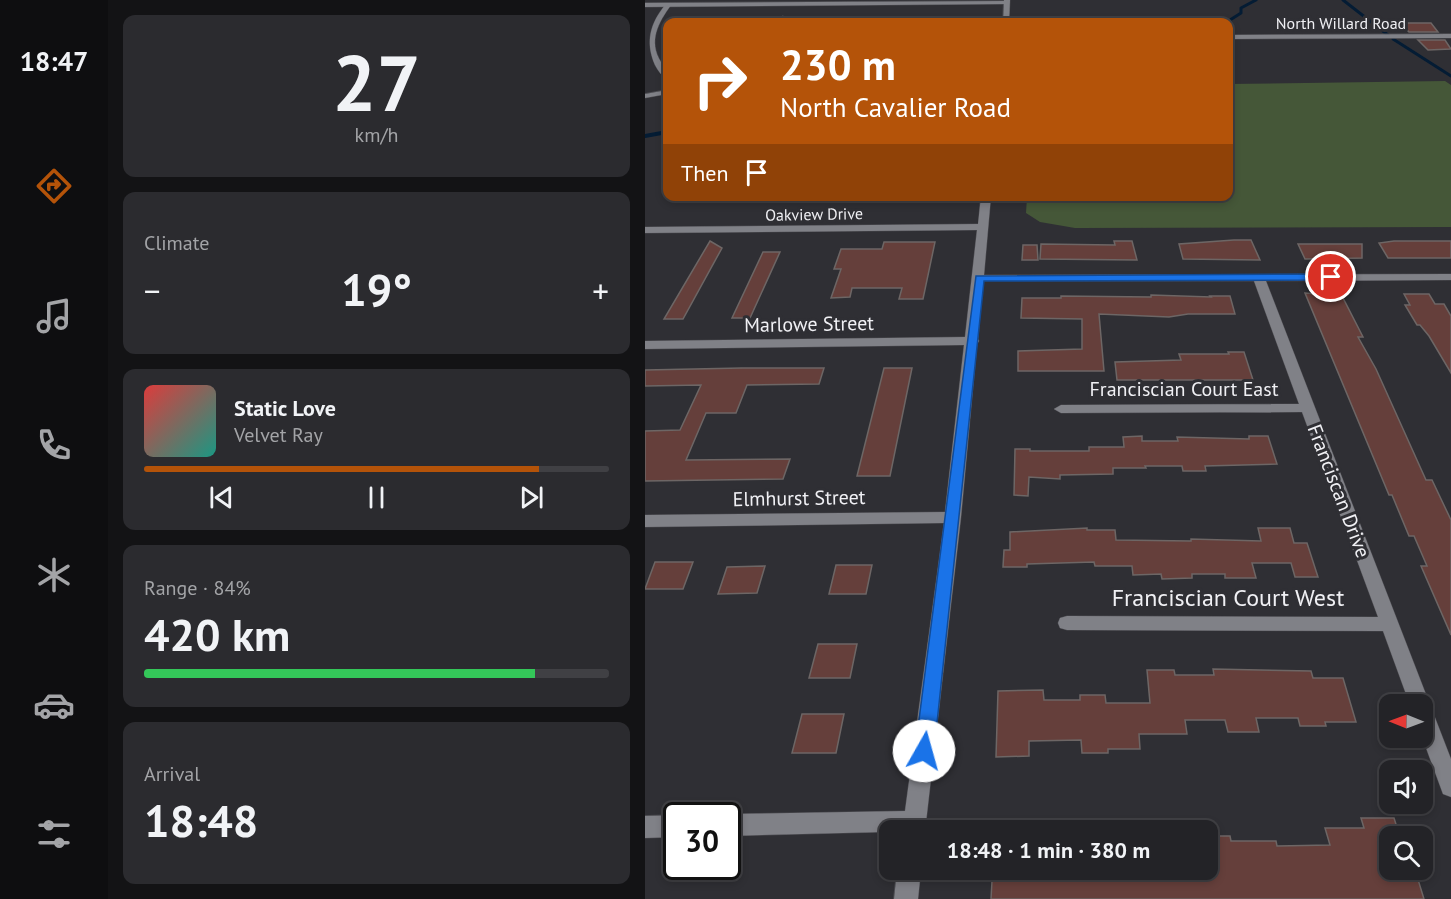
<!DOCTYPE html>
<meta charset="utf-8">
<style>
:root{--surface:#232327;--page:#2b2b2f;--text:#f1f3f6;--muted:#a3a4a7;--line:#404044;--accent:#b45309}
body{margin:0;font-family:"PT Sans",sans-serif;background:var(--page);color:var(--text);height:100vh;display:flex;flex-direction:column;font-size:22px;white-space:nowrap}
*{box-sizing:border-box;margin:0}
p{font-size:20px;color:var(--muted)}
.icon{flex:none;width:33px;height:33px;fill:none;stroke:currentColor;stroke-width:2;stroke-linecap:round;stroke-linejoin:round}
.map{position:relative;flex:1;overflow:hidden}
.drawer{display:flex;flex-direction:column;gap:15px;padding:15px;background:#131315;width:537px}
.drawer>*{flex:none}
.guide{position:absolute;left:18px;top:18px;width:570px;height:183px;border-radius:12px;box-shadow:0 3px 9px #0003,0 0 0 2px var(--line);background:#b45309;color:#fff;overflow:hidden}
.needle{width:39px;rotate:271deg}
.buttons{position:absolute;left:734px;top:694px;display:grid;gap:12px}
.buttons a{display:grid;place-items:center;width:54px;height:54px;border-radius:12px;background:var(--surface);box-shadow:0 3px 9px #0003,0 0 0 2px var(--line);font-size:30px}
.speed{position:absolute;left:18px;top:802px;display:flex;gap:12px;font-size:30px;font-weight:700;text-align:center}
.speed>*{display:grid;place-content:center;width:78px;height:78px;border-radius:50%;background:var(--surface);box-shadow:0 3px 9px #0003,0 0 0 2px var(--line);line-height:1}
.speed .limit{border:3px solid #111;border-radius:9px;background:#fff;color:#111}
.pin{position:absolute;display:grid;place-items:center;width:51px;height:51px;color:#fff;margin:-26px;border:3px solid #fff;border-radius:50%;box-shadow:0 2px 6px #0007}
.me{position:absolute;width:66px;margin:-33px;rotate:7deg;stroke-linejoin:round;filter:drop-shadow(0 0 4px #0008)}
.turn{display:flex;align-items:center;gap:21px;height:126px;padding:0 18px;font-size:27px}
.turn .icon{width:78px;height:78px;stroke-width:2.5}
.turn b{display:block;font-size:42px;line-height:51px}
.then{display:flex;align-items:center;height:57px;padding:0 18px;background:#0003;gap:12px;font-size:22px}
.big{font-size:45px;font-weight:700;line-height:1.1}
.drawer .tile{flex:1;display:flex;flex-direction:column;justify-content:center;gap:9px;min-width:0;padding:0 21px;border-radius:12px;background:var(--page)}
.drawer .dial{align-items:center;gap:0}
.dial b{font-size:78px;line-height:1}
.song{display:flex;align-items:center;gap:18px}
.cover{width:72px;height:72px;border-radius:9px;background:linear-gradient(135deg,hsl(0 70% 55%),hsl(170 70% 35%))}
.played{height:6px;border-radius:3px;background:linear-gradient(90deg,var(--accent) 85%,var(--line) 85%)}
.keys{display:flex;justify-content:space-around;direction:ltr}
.heat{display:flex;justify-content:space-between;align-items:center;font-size:33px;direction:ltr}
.charge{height:9px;border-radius:4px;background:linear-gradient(90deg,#34c759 84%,var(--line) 0)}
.trip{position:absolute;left:234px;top:820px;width:339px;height:60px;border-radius:12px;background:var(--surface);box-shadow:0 3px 9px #0003,0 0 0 2px var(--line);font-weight:700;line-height:60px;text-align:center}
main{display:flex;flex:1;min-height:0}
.tab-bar{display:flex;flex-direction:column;width:108px;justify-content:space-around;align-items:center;background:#0e0e10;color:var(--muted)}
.tab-bar .icon{width:42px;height:42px}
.tab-bar .on{color:var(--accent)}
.tab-bar b{font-size:27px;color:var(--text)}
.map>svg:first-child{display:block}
</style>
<main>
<nav class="tab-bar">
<b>18:47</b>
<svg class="icon on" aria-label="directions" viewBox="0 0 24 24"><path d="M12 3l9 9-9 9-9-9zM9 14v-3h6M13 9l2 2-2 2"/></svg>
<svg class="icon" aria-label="music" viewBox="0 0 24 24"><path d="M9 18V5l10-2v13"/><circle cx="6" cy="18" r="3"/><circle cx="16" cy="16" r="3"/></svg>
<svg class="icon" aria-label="phone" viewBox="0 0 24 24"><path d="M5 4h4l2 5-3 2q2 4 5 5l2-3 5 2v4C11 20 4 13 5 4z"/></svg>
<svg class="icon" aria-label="climate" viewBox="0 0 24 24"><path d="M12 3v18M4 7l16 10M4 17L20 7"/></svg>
<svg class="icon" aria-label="car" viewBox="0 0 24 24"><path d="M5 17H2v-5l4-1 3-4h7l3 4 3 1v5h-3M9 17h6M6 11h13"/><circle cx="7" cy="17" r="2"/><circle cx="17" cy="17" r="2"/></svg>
<svg class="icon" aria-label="filters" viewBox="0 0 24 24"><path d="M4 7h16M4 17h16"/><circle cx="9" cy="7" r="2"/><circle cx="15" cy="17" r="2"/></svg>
</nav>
<section class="drawer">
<div class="tile dial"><b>27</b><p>km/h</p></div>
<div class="tile"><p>Climate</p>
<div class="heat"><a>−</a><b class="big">19°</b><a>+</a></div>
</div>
<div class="tile">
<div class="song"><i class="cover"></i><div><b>Static Love</b><p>Velvet Ray</p></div></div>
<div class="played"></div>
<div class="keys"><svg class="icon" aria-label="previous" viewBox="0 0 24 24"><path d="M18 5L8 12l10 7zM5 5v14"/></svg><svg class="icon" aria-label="pause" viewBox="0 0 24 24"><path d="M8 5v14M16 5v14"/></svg><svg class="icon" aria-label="next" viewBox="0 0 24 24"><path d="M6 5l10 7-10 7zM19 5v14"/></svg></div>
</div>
<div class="tile"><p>Range · 84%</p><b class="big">420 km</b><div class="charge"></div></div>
<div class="tile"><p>Arrival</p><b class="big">18:48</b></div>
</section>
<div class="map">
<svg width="806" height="899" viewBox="0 0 806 899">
<rect width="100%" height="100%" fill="#2f2f34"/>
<path fill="#455738" d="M800,81l6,4v142l-376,1 -35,-6 -14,-9 1,-16 202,-1v-112z"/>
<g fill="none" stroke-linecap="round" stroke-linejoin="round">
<g stroke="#041c34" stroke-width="3">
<path d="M698,0l45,35"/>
<path d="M584,26l3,-1 -2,-5 11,-7v-5l15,-8"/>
<path d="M748,39l58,37"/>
</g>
<path stroke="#041c34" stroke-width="4" d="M0,136l22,-4"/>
</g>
<g fill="#653f3b" stroke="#6d6665" stroke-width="1.5">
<path d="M755,23h31l7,9h-29z"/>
<path d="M773,40h27l6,9 -23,1z"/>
<path d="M589,240h17l9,20 -77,-1 -4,-15z"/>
<path d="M65,241l12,7 -39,71h-19z"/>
<path d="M469,241h18l5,19 -97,-1 1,-15 74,1z"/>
<path d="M749,241h57v17h-63l-9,-15z"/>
<path d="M239,242h51l-12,57h-24l3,-11h-50l-2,9 -19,1 10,-29h-7l7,-20h41z"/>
<path d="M653,244h64v14l-57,1z"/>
<path d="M378,245h14l1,15h-16z"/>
<path d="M118,252h17l-30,66h-18z"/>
<path d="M660,293l37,3 21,41h-5l18,32 50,111h6l19,40v115l-30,-69h6l-13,-30h-5l-17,-41h-3z"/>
<path d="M759,294h25l6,10h9l7,12v57l-22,-37 -9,-11h-3l-12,-20h5z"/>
<path d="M506,295l60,2 -1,-1h20l5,18h-47l-19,3 -70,-3 5,57h-86v-20l64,-2v-30l-61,-1 1,-20h39v-2l90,1z"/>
<path d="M583,352h16l9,28h-136l-2,-18 66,-2 -2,-6h50z"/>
<path d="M97,368h82l-5,16 -72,1 -11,28h-30l-20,47 104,-1 -7,20 -138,2v-50l35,-1 21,-45 -56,1v-16z"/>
<path d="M239,368h28l-22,108h-33z"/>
<path d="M497,436v5h36l-1,-4 72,2v-3h19l9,28 -72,2 1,5h-23l-1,-5h-37l1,2h-33v6l-53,1v4l-31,-2 -1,19 -14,-1 1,-46h15v2h59v-4h35l-1,-10z"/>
<path d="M442,528v2h28l1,10 75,1v-2l70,2 -3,-13h32l4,15h13l11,34h-23l-4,-14h-39l4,15h-31v-4h-33v4l-30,1 -1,-5 -28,1 -1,-9h-37l-1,-4 -67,2v3h-24l1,-17h6v-18z"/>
<path d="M10,562h38l-10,27h-38z"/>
<path d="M191,565h36l-6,29h-37z"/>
<path d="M120,566l-8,27 -39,1 9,-27z"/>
<path d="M173,644h39l-7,34h-41z"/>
<path d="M568,669l98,2 2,7h30l13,44h-31l1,4h-26l-2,-8h-42l3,14h-31l-3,-12h-40l2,14h-48l1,15h-32v4h-26l-1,-13 -52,1v15l-33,1 2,-66 45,-1 1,10h36v-5h25l1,8h44l-3,-33h27l1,5h39z"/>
<path d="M157,714h42l-8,39h-44z"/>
<path d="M716,818h33l6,19h-11v33h21l1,3h5l8,26h-433l1,-18h6v-11h209v-34h23l1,5h45l1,5 53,-1 -5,-17h39z"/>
</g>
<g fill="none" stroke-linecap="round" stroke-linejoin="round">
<g stroke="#4b4b50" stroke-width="1">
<g id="minor">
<path d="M359,0h6l-1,22h-6z"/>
<path d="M21,4l5,1c-13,18 -23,36 -10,57 3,7 7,10 6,17 -5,-3 -9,-8 -12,-14 -10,-23 -5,-42 11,-61z"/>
<path d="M138,16l2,1 4,5h-6l-3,-4z"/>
<path d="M806,34v4l-219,1 -3,-2 3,-2z"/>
<path d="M22,90v4l-22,4v-4z"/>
<path d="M336,196h10l-7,79 467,-1v6l-185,1 185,478v38l-8,-3 -21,-57v-32h-12l-27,-74 -316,-1 -7,-2 -2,-5 2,-5 7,-2 311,1 -76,-205 -241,1 -7,-4 7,-4 238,-1 -45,-123h-271l-5,58 1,2 -2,3 -16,173 -36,314 -198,5v-20h-4l4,-2 178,-3 39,-288 -299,4v-12l300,-3 19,-167 -319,4v-8l320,-4 12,-107 -332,3v-6l333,-3z"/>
<path d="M32,815v22l-32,1v-22z"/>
<path d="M252,870h24l-3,29h-24z"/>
</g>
</g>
<g stroke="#4b4b50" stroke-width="1">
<path id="tertiary" d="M362,1l2,3 -364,3v-4z"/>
</g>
<use href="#minor" fill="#808187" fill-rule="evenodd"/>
<use href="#tertiary" fill="#808187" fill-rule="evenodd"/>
</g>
<path fill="#1a73e8" stroke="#114b97" stroke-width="1.5" d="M686,274l5,3 -1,3 -351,1 -50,470 -3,6 -7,3 -7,-3 -2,-6 61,-475z"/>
<g text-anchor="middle" stroke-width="6" stroke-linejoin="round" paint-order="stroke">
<g font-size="16" fill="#f0f0f4" stroke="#2f2f34">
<text x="696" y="29">North Willard Road</text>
<text transform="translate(169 214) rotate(-1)" y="6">Oakview Drive</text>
</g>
<g font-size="20" fill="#f0f0f4" stroke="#2f2f34">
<text transform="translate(164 324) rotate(-1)" y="7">Marlowe Street</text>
<text x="539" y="396">Franciscian Court East</text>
<text transform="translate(694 491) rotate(69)" y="7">Franciscan Drive</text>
<text transform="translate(154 498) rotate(-1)" y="7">Elmhurst Street</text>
</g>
<g font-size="24" fill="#f0f0f4" stroke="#2f2f34">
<text x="583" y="606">Franciscian Court West</text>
</g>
</g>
</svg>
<div class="buttons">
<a><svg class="needle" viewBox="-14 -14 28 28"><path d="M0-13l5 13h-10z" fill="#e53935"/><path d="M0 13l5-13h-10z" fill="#a3a4a7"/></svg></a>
<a><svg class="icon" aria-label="sound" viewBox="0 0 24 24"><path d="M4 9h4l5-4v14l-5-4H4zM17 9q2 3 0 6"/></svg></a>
<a><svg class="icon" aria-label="search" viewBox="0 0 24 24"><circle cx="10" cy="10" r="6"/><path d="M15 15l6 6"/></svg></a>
</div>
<div class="speed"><div class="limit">30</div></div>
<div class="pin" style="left:686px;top:277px;background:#d93025"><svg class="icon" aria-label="arrive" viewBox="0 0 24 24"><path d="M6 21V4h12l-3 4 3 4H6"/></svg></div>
<svg class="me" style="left:279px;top:751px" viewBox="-20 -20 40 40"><circle r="19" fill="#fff"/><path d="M0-13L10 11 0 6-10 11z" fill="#1a73e8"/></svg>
<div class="trip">18:48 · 1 min · 380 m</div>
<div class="guide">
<div class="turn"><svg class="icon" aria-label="right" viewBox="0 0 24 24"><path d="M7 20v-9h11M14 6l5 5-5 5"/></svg><div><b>230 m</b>North Cavalier Road</div></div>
<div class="then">Then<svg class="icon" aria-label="arrive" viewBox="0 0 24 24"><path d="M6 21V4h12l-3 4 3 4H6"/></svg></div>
</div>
</div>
</main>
